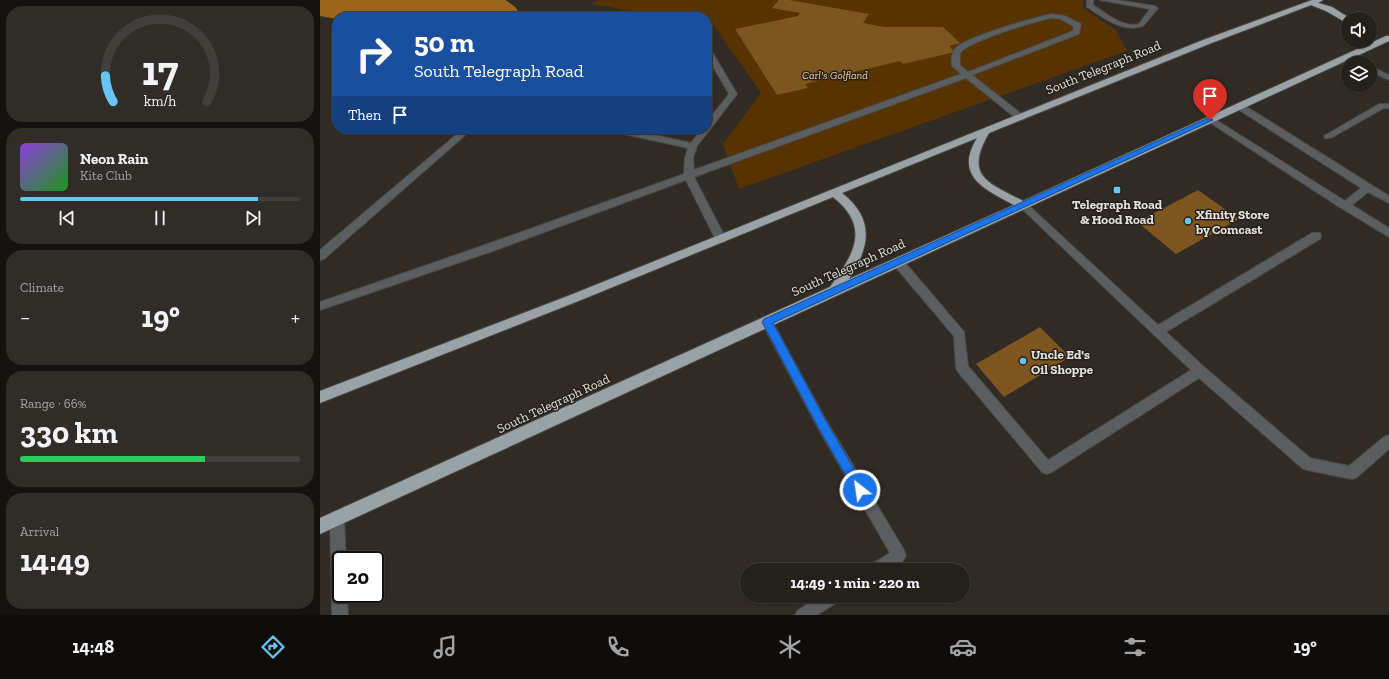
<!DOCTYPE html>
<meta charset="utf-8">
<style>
:root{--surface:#24201c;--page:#302d29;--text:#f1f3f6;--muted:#a3a3a3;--line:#413e3b;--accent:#68c4f0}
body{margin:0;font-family:"Zilla Slab",serif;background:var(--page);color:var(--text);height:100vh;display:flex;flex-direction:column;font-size:15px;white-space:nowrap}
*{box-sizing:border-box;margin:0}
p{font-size:13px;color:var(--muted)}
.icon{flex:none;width:22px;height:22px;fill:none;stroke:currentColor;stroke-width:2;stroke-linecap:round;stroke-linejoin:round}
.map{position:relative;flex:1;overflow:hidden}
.sheet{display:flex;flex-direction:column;gap:6px;padding:6px;background:#14120f;width:320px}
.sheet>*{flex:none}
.guide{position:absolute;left:12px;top:12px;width:380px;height:122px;border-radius:16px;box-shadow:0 1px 3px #0004,0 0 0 1px var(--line);background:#1a4fa0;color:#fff;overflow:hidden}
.tools{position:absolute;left:1021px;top:12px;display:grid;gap:8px}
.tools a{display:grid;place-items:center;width:36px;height:36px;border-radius:50%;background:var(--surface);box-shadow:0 1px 3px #0004,0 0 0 1px var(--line);font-size:20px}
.speed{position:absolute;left:12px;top:551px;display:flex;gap:8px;font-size:20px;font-weight:700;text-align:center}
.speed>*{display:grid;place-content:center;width:52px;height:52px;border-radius:50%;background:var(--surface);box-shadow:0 1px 3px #0004,0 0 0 1px var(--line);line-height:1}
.speed .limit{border:2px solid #111;border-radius:6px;background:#fff;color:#111}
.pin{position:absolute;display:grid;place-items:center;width:34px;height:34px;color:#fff;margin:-41px -17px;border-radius:50% 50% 50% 0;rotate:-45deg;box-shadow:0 0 4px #0007}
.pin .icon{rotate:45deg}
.me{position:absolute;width:44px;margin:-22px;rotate:330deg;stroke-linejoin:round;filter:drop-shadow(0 0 3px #0008)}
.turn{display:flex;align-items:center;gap:14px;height:84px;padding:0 16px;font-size:18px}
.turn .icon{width:52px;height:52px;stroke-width:2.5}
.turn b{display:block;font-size:28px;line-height:34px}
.then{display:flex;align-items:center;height:38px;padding:0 16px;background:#0003;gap:8px;font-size:15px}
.big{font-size:30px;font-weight:800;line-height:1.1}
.sheet .card{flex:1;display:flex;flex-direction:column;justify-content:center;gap:6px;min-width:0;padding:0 14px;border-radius:16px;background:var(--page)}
.sheet .dial{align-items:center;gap:0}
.dial svg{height:104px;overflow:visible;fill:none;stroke:var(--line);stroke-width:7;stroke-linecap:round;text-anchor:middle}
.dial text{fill:var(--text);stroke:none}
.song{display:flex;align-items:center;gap:12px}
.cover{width:48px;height:48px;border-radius:6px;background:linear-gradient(135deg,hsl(270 70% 55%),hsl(120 70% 35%))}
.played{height:4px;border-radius:2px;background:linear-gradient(90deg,var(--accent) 85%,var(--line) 85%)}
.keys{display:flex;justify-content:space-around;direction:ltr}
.heat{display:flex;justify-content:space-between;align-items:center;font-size:22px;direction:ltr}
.charge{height:6px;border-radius:3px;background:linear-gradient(90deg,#34c759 66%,var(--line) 0)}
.trip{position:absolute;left:420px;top:563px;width:230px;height:40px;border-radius:20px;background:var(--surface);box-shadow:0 1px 3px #0004,0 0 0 1px var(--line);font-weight:800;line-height:40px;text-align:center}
.menu{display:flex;height:64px;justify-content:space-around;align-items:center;background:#0e0d0b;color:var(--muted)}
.menu .icon{width:28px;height:28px}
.menu .selected{color:var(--accent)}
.menu b{font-size:18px;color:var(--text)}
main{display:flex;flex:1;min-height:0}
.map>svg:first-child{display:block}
</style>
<main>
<section class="sheet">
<div class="card dial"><svg viewBox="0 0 100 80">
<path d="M14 69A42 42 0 1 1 86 69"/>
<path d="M14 69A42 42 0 0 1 8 49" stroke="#68c4f0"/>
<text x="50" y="56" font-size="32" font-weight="700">17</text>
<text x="50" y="72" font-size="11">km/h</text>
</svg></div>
<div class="card">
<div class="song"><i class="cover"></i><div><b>Neon Rain</b><p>Kite Club</p></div></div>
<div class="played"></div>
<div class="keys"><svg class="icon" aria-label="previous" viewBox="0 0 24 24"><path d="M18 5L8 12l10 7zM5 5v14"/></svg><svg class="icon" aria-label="pause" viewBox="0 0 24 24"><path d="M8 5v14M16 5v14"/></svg><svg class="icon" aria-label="next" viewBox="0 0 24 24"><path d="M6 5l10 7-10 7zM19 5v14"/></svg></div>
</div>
<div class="card"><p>Climate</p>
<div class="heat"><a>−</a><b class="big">19°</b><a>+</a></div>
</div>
<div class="card"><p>Range · 66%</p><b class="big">330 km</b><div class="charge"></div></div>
<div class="card"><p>Arrival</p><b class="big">14:49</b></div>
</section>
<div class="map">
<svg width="1069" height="615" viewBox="0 0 1069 615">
<rect width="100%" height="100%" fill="#302b25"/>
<path fill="#563300" d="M277,0h486v8l33,22 11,21 -388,138 -16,-45 38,-51 -47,-67 -7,-1v-8h-43l-72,-13z"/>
<path fill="#9b661b" d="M0,0h185c6,4 15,8 14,17h-182v2l-17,-3z"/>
<g fill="#7e551f">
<path d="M459,0h10l80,14 -6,9 21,4h59l17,16 -11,3 6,6 -52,12 -3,-3 -95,23 3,4 -31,7 -42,-66 63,-13 2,-3 -28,-5z"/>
<path d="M878,190l41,29 -63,35 -39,-32z"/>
<path d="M720,327l30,30 -66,40 -28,-33z"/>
</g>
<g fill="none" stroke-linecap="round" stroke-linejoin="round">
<g stroke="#4d4842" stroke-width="2">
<g id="lane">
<path d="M767,0h6v5c12,8 30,23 46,19l11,-15 -50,-9h16l39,6 3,2 -15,18c-20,7 -40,-8 -56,-19z"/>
<path d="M732,14l13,2 16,8 -2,10 -107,41 52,41v4h-6l-52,-42 -272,99 32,62 -1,3h-8l-31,-62 -196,72 -170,58v-8l162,-56 202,-72 1,-16 3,-10 -73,-16 -4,-3h16l64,14 11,-14h5v-7l22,-28 -22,-38v-8l4,2 26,44 -40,52 -4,12 1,12 267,-96 -9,-8c-1,-6 -1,-13 4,-18 10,-11 79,-31 96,-34zM732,18l8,1 13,7 1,1 -1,4 -105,41 -8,-7v-12c9,-12 76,-32 92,-35z"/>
<path d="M279,15l9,2h-12z"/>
<path d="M1024,55h6l13,8h-10l-9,-4z"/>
<path d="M1050,66l19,9v5l-19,-9z"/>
<path d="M916,104h6l147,92v7l-21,-11 -16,13 37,23v9l-48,-29 -135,-88 4,-3 3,1 132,83 16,-13 -125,-80z"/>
<path d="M1059,104h10v4h-5l-53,30h-6l-1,-2z"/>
<path d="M143,129h9l-148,130 -4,1v-10z"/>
<path d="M703,202l3,1 132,122 154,-92h8l1,3 -1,3 -154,93 38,35 106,91 39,8 35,-29 5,-2v14l-33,29 -5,1 -44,-9 -5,-2 -103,-90 -147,94 -5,2 -5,-2 -84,-100 -2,-4 -2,-32 -60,-71 -1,-3 1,-3h8l62,73 4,34 80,94 143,-90 -171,-163 -2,-2 2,-2z"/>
<path d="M447,317l4,2 55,101 78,130 2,5c-6,16 -24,15 -38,15l2,-5 20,-12 -72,-125 -55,-103 -2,-3 2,-3z"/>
<path d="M17,511l5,2 2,5 2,42h-5v34h6l1,21h-16l-2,-97 2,-5z"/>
<path d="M500,596h22l-3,5 -22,14h-22l3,-5z"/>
</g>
</g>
<g stroke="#4d4842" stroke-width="2">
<path id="highway" d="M992,0h11l-5,3 14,4 19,12h-3v3h-3l-19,-11 -15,-6 -102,39 -220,89c-25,43 -2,49 34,68l363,-165h3v5l-1069,493v-16l510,-231c23,-32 42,-59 3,-90l-252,103 -261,103v-12l253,-97 630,-254zM657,138c-23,38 7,51 37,67l-165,74c21,-32 26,-60 -7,-86z"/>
</g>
<use href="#lane" fill="#5a5e60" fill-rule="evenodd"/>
<use href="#highway" fill="#99a2a7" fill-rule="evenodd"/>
</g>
<path fill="#1a73e8" stroke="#114b97" d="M888,118l5,2 -440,203 53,98 38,65 2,4 -2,3 -4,2 -4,-2 -38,-66 -56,-105 2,-3z"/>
<g fill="#68c4f0" stroke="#26211c" stroke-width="1.5">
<rect x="793" y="186" width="8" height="8" rx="2"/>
<circle cx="868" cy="221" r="4"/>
<circle cx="703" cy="361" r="4"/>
</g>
<g text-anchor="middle" stroke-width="3" stroke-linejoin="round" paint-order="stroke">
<g font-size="11" font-style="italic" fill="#fbce9b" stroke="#26211c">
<text x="515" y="79">Carl's Golfland</text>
</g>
<g font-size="13" fill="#e4e1dd" stroke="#26211c">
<text transform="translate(783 67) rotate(-22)" y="5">South Telegraph Road</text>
<text transform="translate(528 267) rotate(-24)" y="5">South Telegraph Road</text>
<text transform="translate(233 403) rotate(-25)" y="5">South Telegraph Road</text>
</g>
<g font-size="13" font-weight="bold" fill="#e4e1dd" stroke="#26211c" text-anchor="start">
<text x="797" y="209" text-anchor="middle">Telegraph Road<tspan x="797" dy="15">&amp; Hood Road</tspan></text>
<text x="876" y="219">Xfinity Store<tspan x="876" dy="15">by Comcast</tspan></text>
<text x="711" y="359">Uncle Ed's<tspan x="711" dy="15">Oil Shoppe</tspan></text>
</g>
</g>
</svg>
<div class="tools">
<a><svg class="icon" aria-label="sound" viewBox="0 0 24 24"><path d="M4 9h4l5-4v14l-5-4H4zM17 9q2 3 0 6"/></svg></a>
<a><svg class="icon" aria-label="layers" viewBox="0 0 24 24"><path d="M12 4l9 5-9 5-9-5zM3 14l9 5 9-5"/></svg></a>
</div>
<div class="speed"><div class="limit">20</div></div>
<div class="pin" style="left:890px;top:120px;background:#d93025"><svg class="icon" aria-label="arrive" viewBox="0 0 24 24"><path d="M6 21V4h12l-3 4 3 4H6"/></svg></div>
<svg class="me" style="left:540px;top:490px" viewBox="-20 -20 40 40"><circle r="17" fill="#1a73e8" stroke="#fff" stroke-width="3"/><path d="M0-11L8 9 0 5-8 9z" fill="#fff"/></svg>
<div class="trip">14:49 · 1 min · 220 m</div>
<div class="guide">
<div class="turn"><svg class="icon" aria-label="right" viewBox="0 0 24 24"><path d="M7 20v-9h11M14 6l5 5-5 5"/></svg><div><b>50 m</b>South Telegraph Road</div></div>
<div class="then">Then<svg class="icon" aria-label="arrive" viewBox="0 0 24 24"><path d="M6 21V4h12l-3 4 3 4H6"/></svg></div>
</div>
</div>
</main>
<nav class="menu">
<b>14:48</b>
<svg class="icon selected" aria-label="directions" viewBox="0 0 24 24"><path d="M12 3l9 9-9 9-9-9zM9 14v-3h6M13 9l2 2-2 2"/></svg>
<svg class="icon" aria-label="music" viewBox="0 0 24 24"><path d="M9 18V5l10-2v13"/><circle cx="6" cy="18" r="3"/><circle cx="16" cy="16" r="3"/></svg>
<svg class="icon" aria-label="phone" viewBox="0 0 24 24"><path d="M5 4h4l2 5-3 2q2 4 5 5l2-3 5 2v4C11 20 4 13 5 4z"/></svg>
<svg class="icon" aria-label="climate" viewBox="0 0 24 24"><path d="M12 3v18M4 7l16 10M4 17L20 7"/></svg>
<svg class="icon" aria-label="car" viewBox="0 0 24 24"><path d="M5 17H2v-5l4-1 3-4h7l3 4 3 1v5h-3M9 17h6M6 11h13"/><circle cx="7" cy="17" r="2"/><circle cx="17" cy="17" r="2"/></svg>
<svg class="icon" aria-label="filters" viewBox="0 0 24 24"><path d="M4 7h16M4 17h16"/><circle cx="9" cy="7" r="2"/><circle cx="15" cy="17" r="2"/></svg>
<b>19°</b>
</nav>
